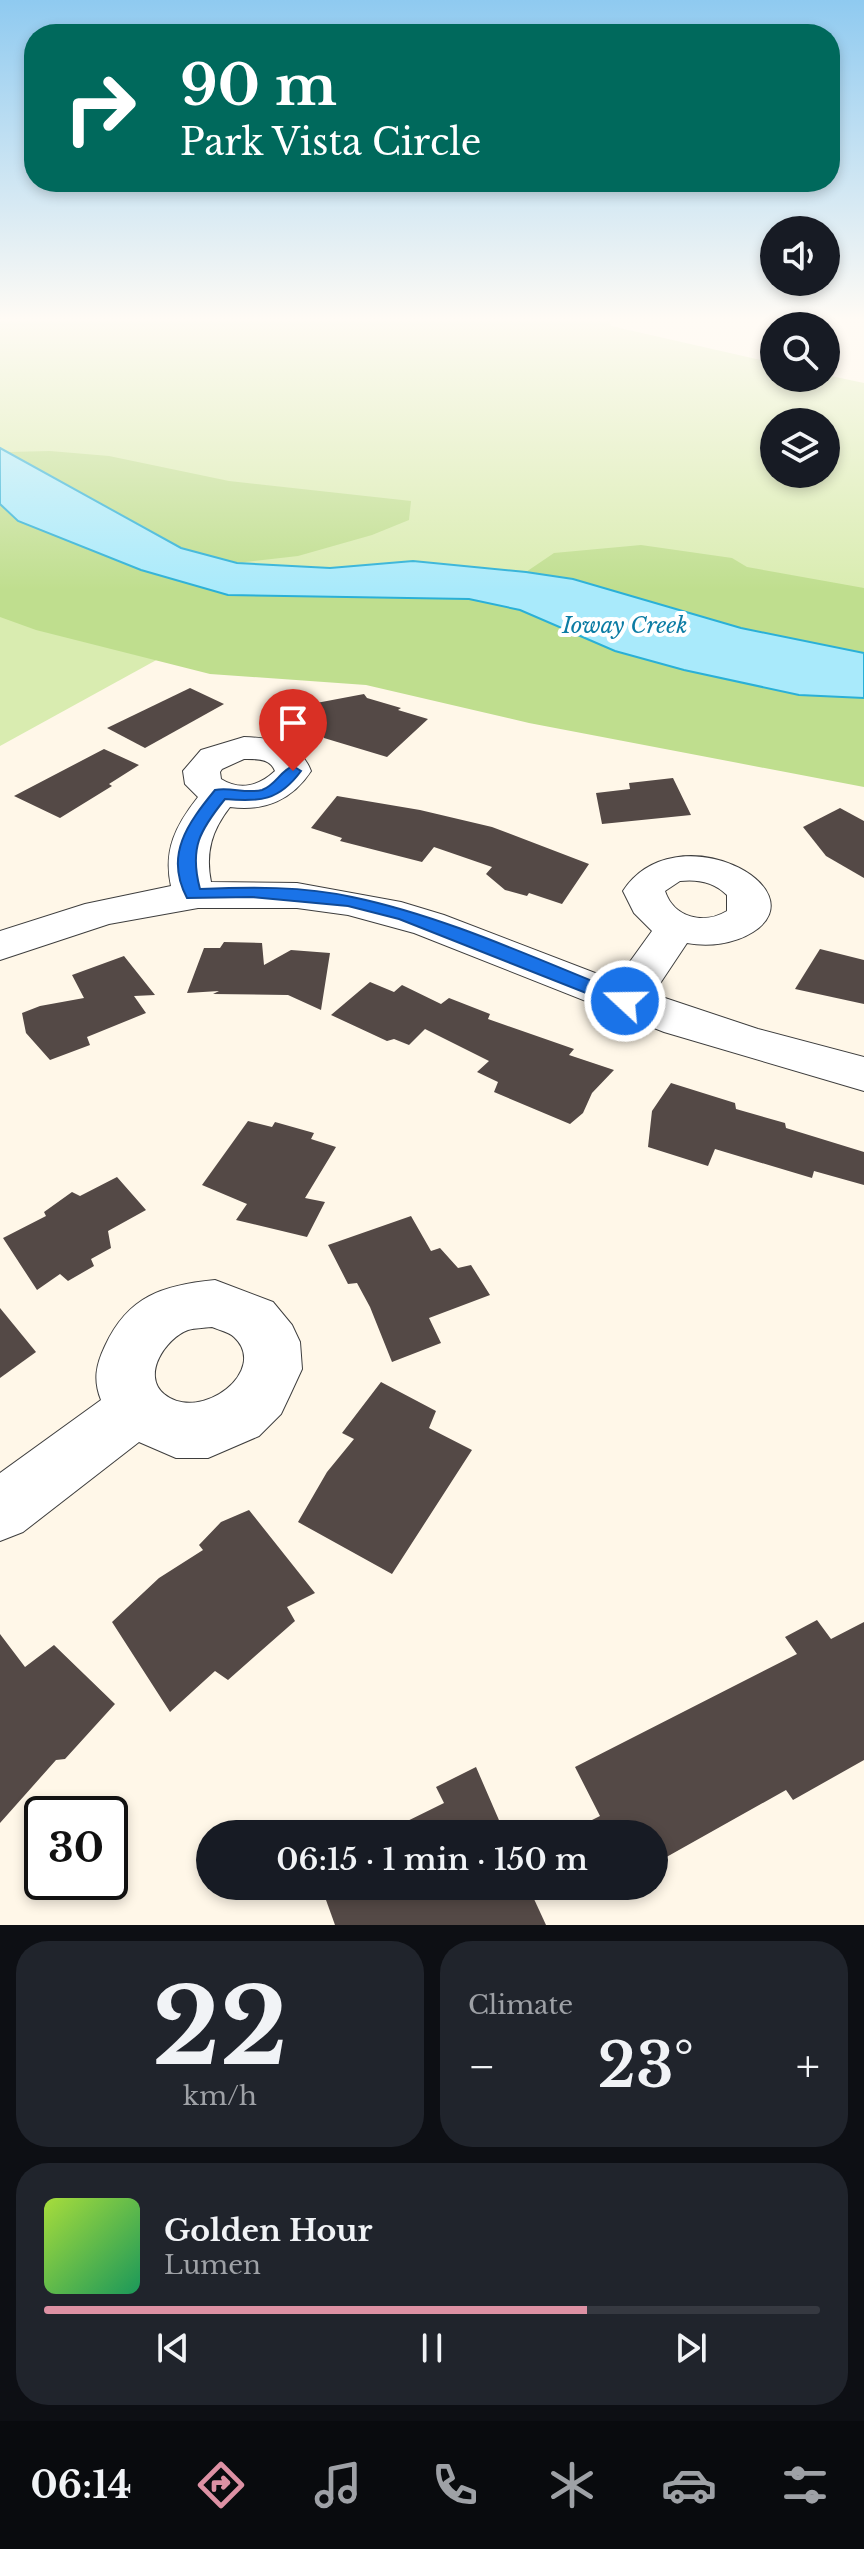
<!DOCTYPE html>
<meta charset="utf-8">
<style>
:root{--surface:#171b24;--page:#20242c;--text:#f1f3f6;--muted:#9ea1a6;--line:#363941;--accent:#dd91a4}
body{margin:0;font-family:"Libre Baskerville",serif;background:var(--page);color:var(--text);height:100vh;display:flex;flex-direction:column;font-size:30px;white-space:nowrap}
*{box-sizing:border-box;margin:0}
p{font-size:26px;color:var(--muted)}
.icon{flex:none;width:44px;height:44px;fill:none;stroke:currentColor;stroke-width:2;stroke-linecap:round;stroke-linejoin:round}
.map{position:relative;height:1925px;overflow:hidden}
.details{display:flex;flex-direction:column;gap:16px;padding:16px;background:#0d0f14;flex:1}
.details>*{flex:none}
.hud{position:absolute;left:24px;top:24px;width:816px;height:168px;border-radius:32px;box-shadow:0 4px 12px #0003;background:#00695c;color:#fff;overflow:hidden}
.buttons{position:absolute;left:760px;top:216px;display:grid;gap:16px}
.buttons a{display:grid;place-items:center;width:80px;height:80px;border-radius:50%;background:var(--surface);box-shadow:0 4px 12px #0003;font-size:40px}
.speed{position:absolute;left:24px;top:1796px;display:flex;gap:16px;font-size:40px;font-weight:700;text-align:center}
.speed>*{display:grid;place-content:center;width:104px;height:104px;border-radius:50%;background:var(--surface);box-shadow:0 4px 12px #0003;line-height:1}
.speed .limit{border:4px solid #111;border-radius:12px;background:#fff;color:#111}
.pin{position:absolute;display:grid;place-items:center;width:68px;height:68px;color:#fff;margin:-82px -34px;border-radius:50% 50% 50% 0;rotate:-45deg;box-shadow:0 0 8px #0007}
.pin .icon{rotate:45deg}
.me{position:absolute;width:88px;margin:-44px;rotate:291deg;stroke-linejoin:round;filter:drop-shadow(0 0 6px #0008)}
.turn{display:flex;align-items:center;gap:28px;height:168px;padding:0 24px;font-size:36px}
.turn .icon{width:104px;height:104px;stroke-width:2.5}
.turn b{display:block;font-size:56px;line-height:68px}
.big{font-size:60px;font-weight:600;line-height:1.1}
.details .widget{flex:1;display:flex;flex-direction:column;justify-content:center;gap:12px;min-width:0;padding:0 28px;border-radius:32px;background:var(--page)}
.details .dial{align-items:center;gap:0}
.dial b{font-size:104px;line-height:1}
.song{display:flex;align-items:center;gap:24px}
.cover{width:96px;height:96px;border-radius:12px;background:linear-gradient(135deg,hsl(80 70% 55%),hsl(150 70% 35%))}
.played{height:8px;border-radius:4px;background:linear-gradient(90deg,var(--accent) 70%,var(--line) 70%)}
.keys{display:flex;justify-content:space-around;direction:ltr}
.heat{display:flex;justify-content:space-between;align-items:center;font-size:44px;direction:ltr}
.details .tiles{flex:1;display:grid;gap:16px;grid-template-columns:1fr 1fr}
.widget:last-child{grid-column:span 2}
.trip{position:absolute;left:196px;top:1820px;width:472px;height:80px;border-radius:40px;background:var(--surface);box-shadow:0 4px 12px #0003;font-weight:600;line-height:80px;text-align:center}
.menu{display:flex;height:128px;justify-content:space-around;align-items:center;background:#090b0e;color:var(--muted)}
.menu .icon{width:56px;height:56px}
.menu .active{color:var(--accent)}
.menu b{font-size:36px;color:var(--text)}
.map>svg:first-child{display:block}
</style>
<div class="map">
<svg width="864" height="1925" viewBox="0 0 864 1925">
<rect width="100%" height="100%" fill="#fff7e8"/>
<g fill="#d9ecb0" fill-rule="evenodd">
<path d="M0,321h610l1,5 163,37v15h52v-3l38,8v270l-123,-25 -168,-49 -47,-7 -113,-11 -83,7 -93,-5 -104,-43 -133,-72zM774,422h52v52h-52z"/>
<path d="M0,504l273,92 -273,150z"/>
</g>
<g fill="#bfde8e">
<path d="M50,451l59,5 120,25 182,20 -2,19 -37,15 -74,21 -61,7 -56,-15 -173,-96z"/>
<path d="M0,504l19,17 122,49 87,25 241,4 51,11 95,41 69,19 115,25 65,3v89l-335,-64 -163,-38 -156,-11 -174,-44 -36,-13z"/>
<path d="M641,545l91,13 15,9 117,21v65l-123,-25 -215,-56 28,-19z"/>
</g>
<path fill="#a9eafb" stroke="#2ab0d7" stroke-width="2" d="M0,448l181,100 56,15 93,5 83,-7 113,11 47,7 168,49 123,25v45l-65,-3 -115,-25 -69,-19 -95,-41 -51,-11 -241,-4 -87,-25 -123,-49 -18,-17z"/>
<g fill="#544946">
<path d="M190,688l34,16 -79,44 -38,-20z"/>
<path d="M364,694l3,4 34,10 -3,2 30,9 -41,38 -63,-19 -13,-34z"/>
<path d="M104,749l35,16 -30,19 3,2 -52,32 -46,-22z"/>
<path d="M673,778l18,37 -89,9 -6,-31 34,-4 -1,-6z"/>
<path d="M337,796l83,14 72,17 97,37 -27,40 -33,-11 -2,3 -22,-6 -19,-16 6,-7 -58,-20 -12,15 -82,-21 2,-3 -31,-10z"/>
<path d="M840,808l24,13v57l-38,-22 -23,-29z"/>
<path d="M224,942l38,1 2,22 27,-15 39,3 -9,57 -33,-15 -75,-1 6,-3 -32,2 17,-45h16z"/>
<path d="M820,949l44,11v44l-69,-15z"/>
<path d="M124,956l31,39 -21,1 12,17 -59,24 3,8 -40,15 -24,-27 -4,-20 18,-7 44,-8 -12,-23z"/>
<path d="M370,982l24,10 8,-7 39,19 8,-6 41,16 -2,5 86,30 -5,6 45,15 -22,23 -9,20 -13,11 -76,-32 4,-10 -21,-10 12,-11 -64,-32 -16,16 -15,-6 -7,2 -56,-26z"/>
<path d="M671,1083l64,20 1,6 49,14 1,5 78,24v33l-50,-14 -2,7 -97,-29 -7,17 -60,-19 4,-36z"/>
<path d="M248,1121l24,6 3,-5 39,11 -3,6 25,8 -31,51 20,4 -18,35 -71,-17 11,-16 -45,-19z"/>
<path d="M117,1177l29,33 -38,21 3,17 -20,11 3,7 -26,15 -8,-7 -23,16 -34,-52 43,-22 -2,-4 28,-20 8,4z"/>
<path d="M411,1216l20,35 9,-3 18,20 13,-3 19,30 -61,23 12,25 -49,19 -22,-55 -13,-24 -9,1 -20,-39z"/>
<path d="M0,1308l36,44 -36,26z"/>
<path d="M381,1382l55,29 -7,17 43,22 -80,124 -94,-52 29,-50 27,-33 -12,-6z"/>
<path d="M249,1510l66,83 -28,14 8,14 -67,59 -13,-9 -45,41 -58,-90 47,-44 44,-28 -4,-5 22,-23z"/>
<path d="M817,1620l14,19 33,-17v138l-71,40 -7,-10 -132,74v-30h-68l-4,-9 18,-9 -25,-49 222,-113 -12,-17z"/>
<path d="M0,1634l25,33 29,-22 61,59 -50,55 -9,1 -56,63z"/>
<path d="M476,1767l29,67h-124l63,-31 -8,-16z"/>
<path d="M321,1886h207l18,39h-211z"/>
</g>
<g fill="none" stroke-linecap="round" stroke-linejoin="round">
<g stroke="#3e3e3e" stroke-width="2">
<g id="minor">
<path d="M244,737c28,1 56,5 67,34 -18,28 -46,41 -81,36 -18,23 -25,45 -19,75l86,1 104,19 43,13 172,66 36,-50 -18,-18 -11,-22c52,-80 198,-3 130,41 -19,12 -44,15 -66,11l-34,51 105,35 106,28v34l-200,-59 -250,-99 -66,-18 -51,-7h-99l-89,16 -109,36v-29l85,-27 86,-18c-8,-36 5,-61 27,-89l-13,-13 -2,-13 18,-21zM244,759c12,0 26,-1 31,12 -16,15 -35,20 -54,8l-1,-7 2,-3zM680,881c17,-2 34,1 47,14v16c-23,14 -53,7 -62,-20z"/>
<path d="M215,1280l58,22 19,23 8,17 2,27 -12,26 -9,19 -22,22 -51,22h-32l-37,-16 -116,90 -23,9v-68l101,-73c-8,-20 -5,-35 4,-54 23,-50 58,-61 110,-66zM212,1327c7,3 17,5 22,10 36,33 -33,87 -70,57 -23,-19 2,-56 24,-64 7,-2 16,-2 24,-3z"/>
</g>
</g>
<use href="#minor" fill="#fff" fill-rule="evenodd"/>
</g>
<linearGradient id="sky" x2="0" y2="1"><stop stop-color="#8fcaf0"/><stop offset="0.54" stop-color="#fffbf5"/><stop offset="1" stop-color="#fffbf5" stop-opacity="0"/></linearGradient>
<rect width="864" height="591" fill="url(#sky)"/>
<path fill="#1a73e8" stroke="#114b97" stroke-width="2" d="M293,766l8,5c-22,30 -41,31 -76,28 -25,31 -36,49 -25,90 50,-2 103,-3 152,8 96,20 188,64 280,100l3,4 -3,5h-13l-220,-87 -51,-13 -96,-9 -65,1c-23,-43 1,-75 28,-108 16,-3 31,4 47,0 14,-5 18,-19 31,-24z"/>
<g text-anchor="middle" stroke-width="8" stroke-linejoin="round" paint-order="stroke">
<g font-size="22" font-style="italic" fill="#0c7ca4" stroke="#fff">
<text x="625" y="633">Ioway Creek</text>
</g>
</g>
</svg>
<div class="buttons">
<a><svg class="icon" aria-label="sound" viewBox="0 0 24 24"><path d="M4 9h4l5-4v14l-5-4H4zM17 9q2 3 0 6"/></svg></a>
<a><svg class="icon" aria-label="search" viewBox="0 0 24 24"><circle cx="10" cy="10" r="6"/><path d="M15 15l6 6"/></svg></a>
<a><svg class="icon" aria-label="layers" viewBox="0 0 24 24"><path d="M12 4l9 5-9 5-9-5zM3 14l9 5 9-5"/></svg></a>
</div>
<div class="speed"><div class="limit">30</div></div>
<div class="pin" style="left:293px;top:771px;background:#d93025"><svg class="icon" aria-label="arrive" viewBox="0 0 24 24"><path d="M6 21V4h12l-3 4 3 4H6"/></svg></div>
<svg class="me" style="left:625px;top:1001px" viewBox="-20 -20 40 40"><circle r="17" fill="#1a73e8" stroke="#fff" stroke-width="3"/><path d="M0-11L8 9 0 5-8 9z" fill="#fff"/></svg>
<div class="trip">06:15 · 1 min · 150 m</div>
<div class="hud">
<div class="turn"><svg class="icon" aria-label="right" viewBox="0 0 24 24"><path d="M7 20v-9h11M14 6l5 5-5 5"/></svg><div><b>90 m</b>Park Vista Circle</div></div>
</div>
</div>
<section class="details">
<div class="tiles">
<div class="widget dial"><b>22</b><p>km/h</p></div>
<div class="widget"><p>Climate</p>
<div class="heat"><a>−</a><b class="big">23°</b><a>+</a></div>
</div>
<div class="widget">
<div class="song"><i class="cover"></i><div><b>Golden Hour</b><p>Lumen</p></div></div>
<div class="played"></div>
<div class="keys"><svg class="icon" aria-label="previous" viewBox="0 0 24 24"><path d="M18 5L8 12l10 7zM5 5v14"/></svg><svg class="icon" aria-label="pause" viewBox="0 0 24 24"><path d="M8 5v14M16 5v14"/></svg><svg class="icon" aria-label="next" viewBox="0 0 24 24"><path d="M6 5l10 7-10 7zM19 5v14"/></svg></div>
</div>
</div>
</section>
<nav class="menu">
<b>06:14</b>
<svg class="icon active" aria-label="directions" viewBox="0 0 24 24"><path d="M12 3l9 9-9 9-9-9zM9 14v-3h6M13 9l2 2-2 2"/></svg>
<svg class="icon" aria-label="music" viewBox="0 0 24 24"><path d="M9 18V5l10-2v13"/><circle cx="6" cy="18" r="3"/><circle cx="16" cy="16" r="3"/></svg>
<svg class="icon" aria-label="phone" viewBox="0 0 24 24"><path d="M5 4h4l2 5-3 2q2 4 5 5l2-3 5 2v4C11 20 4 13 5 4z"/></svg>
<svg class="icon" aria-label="climate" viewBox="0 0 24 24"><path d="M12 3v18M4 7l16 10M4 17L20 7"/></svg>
<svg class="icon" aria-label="car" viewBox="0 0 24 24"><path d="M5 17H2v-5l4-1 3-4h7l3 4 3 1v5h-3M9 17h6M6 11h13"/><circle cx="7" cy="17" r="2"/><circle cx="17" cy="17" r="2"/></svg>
<svg class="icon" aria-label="filters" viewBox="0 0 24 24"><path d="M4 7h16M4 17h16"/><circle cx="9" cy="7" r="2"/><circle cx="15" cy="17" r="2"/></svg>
</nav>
